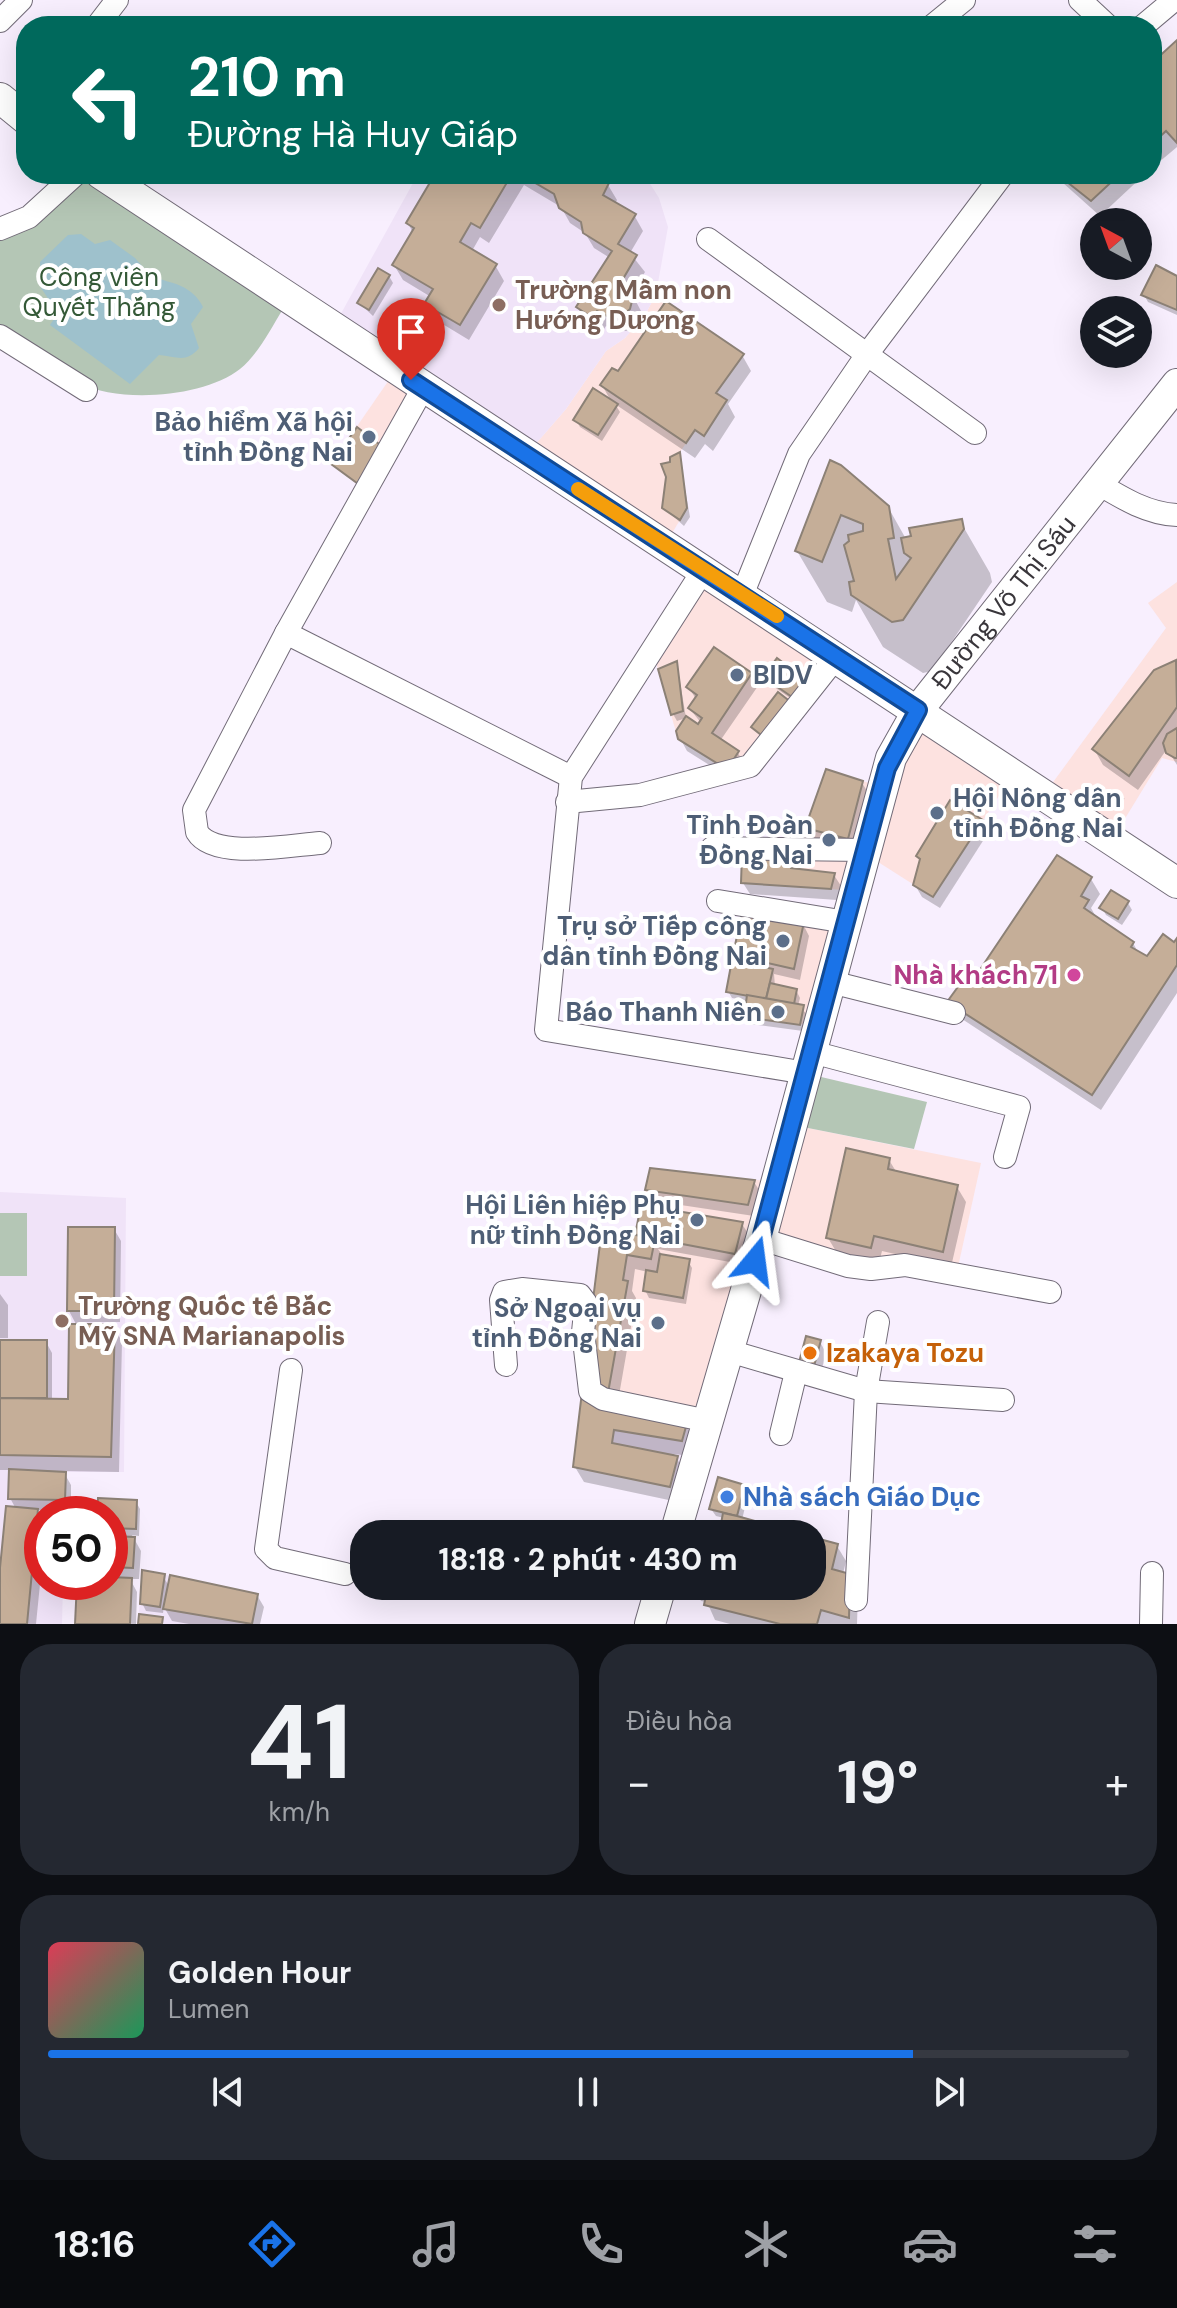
<!DOCTYPE html>
<html lang="vi">
<meta charset="utf-8">
<style>
:root{--surface:#171b24;--page:#242831;--text:#f1f3f6;--muted:#9ea1a6;--line:#363941;--accent:#1a73e8}
body{margin:0;font-family:"DM Sans",sans-serif;background:var(--page);color:var(--text);height:100vh;display:flex;flex-direction:column;font-size:30px;white-space:nowrap}
*{box-sizing:border-box;margin:0}
p{font-size:26px;color:var(--muted)}
.icon{flex:none;width:44px;height:44px;fill:none;stroke:currentColor;stroke-width:2;stroke-linecap:round;stroke-linejoin:round}
.map{position:relative;height:1624px;overflow:hidden}
.details{display:flex;flex-direction:column;gap:20px;padding:20px;background:#0d0f14;flex:1}
.details>*{flex:none}
.top-card{position:absolute;left:16px;top:16px;width:1146px;height:168px;border-radius:32px;box-shadow:0 8px 32px #0002;background:#00695c;color:#fff;overflow:hidden}
.needle{width:52px;rotate:319deg}
.controls{position:absolute;left:1080px;top:208px;display:grid;gap:16px}
.controls a{display:grid;place-items:center;width:72px;height:72px;border-radius:50%;background:var(--surface);box-shadow:0 8px 32px #0002;font-size:40px}
.speed{position:absolute;left:24px;top:1496px;display:flex;gap:16px;font-size:40px;font-weight:700;text-align:center}
.speed>*{display:grid;place-content:center;width:104px;height:104px;border-radius:50%;background:var(--surface);box-shadow:0 8px 32px #0002;line-height:1}
.speed .limit{border:12px solid #d22;background:#fff;color:#111}
.pin{position:absolute;display:grid;place-items:center;width:68px;height:68px;color:#fff;margin:-82px -34px;border-radius:50% 50% 50% 0;rotate:-45deg;box-shadow:0 0 8px #0007}
.pin .icon{rotate:45deg}
.me{position:absolute;width:88px;margin:-44px;rotate:16deg;stroke-linejoin:round;filter:drop-shadow(0 0 6px #0008)}
.turn{display:flex;align-items:center;gap:28px;height:168px;padding:0 40px;font-size:36px}
.turn .icon{width:104px;height:104px;stroke-width:2.5}
.turn b{display:block;font-size:56px;line-height:68px}
.big{font-size:60px;font-weight:700;line-height:1.1}
.details .widget{flex:1;display:flex;flex-direction:column;justify-content:center;gap:12px;min-width:0;padding:0 28px;border-radius:32px;background:var(--page)}
.details .dial{align-items:center;gap:0}
.dial b{font-size:104px;line-height:1}
.song{display:flex;align-items:center;gap:24px}
.cover{width:96px;height:96px;border-radius:12px;background:linear-gradient(135deg,hsl(350 70% 55%),hsl(150 70% 35%))}
.played{height:8px;border-radius:4px;background:linear-gradient(90deg,var(--accent) 80%,var(--line) 80%)}
.keys{display:flex;justify-content:space-around;direction:ltr}
.heat{display:flex;justify-content:space-between;align-items:center;font-size:44px;direction:ltr}
.details .tiles{flex:1;display:grid;gap:20px;grid-template-columns:1fr 1fr}
.widget:last-child{grid-column:span 2}
.trip{position:absolute;left:350px;top:1520px;width:476px;height:80px;border-radius:32px;background:var(--surface);box-shadow:0 8px 32px #0002;font-weight:700;line-height:80px;text-align:center}
.tabs{display:flex;height:128px;justify-content:space-around;align-items:center;background:#090b0e;color:var(--muted)}
.tabs .icon{width:56px;height:56px}
.tabs .active{color:var(--accent)}
.tabs b{font-size:36px;color:var(--text)}
.map>svg:first-child{display:block}
</style>
<div class="map">
<svg width="1177" height="1624" viewBox="0 0 1177 1624">
<rect width="100%" height="100%" fill="#f8effe"/>
<g fill="#fde2e0">
<path d="M656,294l88,60 -27,38 10,8 -23,36 -9,-6 -15,22 7,56 -16,27 -138,-88 33,-38 40,-58 19,-13 20,-23z"/>
<path d="M389,380l24,13 -52,93 -30,-22z"/>
<path d="M704,581l122,80 -75,95 -28,11 -45,-28 -23,-80z"/>
<path d="M1177,582v180l-15,-4 -44,72 -67,-45 115,-157 -18,-25z"/>
<path d="M921,725l87,57 -75,115 -58,-37 24,-92z"/>
<path d="M826,769l46,15 -28,106 -103,-7 1,-30 55,-1z"/>
<path d="M742,912l93,14 -27,99 -64,-8 3,-22 -21,-3z"/>
<path d="M803,1127l178,36 -23,104 -90,-5 -95,-26z"/>
<path d="M650,1168l116,13 -66,232 -92,-20 -16,-85 10,-80 33,7z"/>
</g>
<g fill="#f0e3f8">
<path d="M418,174h226l15,24 9,29 -12,67 -11,21 -20,23 -19,13 -40,58 -33,38 -195,-128z"/>
<path d="M0,1192l126,6 -2,274h-58l-1,42h-23v68h21l-1,42h-62z"/>
<path d="M582,1392l115,33 -19,64 -105,-22z"/>
<path d="M142,1570l116,24 -6,30h-114z"/>
</g>
<g fill="#b4c6b5">
<path d="M82,175l201,134c-13,21 -24,44 -43,60 -35,28 -121,35 -160,14 -28,-15 -54,-39 -80,-58v-93z"/>
<path d="M817,1076l110,26 -13,47 -111,-22z"/>
<rect x="0" y="1213" width="27" height="63"/>
</g>
<path fill="#9ec1cc" d="M81,234l14,10 15,-4 25,18 17,19c20,6 40,8 51,30l-12,17 8,24c-13,16 -23,8 -40,7l-29,29 -80,-59 8,-12 -17,-25 -1,-26 28,-27z"/>
<g fill="#0003">
<path d="M1177,43v104l-25,21v-102z"/>
<path d="M438,174h153l17,11 9,15 -2,4 19,11 9,16 -13,22 15,19 -13,22 9,17 -3,14 -7,6h-14l-11,-5 -4,6 -15,-9 -9,-15 32,-50 -16,-10 -9,-15 -15,-10 -9,-16 -37,-22 -35,58 -9,-6 -8,14 23,14 9,16 -35,59 -33,-20 -9,-16 4,-7 -28,-17 -9,-15 19,-32 -5,-10z"/>
<path d="M1053,174h92l-45,42z"/>
<path d="M389,276l4,7 -20,33 -14,-13z"/>
<path d="M1177,279v36l-29,-13 -4,-7z"/>
<path d="M742,355l9,16 -23,33 7,13 -22,34 -8,-7 -10,14 -80,-54 5,8 -18,29 -22,-14 -4,-7 36,-17 -10,-18 16,-11z"/>
<path d="M679,455l11,62 -6,9 -20,-18 9,-44z"/>
<path d="M385,456l-20,35 -31,-27z"/>
<path d="M840,466l48,41 18,32 54,-18 30,52 2,9 -60,89 -9,2 -40,-26 -27,-47 -4,12 -25,-10 -30,-51z"/>
<path d="M715,650l36,25 7,11 -38,55 18,12 6,11 -14,14 -43,-27 -7,-13 21,-15 -11,-14 6,-10 -7,-11z"/>
<path d="M1177,662v103l-10,-16 -29,41 -35,-25 -9,-16 75,-86z"/>
<path d="M677,663l9,55 -9,3 -4,-7z"/>
<path d="M765,677l43,6 -8,22 -30,-21z"/>
<path d="M862,783l7,11 -15,55 -40,-10 -7,-11z"/>
<path d="M982,822l6,11 -48,75 -18,-11 -7,-12 7,-24z"/>
<path d="M789,854l7,17 38,4 7,11 -4,14 -87,-6 -7,-11z"/>
<path d="M1091,879l9,15 -9,14 5,9 37,26 6,11 8,5 30,-18v52l-76,117 -142,-93 17,-37z"/>
<path d="M1128,903l4,7 -10,15 -16,-10 -4,-7z"/>
<path d="M803,924l6,12 -9,44 -26,-6 1,12 21,4 4,8 -2,8 9,8 -4,17 -53,-7 -4,-7 2,-16 -16,-3 -4,-7 12,-27 -5,-9z"/>
<path d="M889,1160l8,13 60,14 9,15 -15,65 -69,-16 -3,12 -42,-10 -9,-15z"/>
<path d="M754,1182l7,11 -7,23 -100,-15 -7,-11z"/>
<path d="M742,1224l7,11 -8,29 -83,-15 5,7 25,5 4,7 -6,36 -37,-6 -4,-8 3,-18 -13,-3 -3,22 4,7 -19,109 -12,-6 -13,-83 45,-81z"/>
<path d="M114,1229l7,12 -1,81h-40v4h34l8,16 -3,130 -56,-1 8,14v26l-34,-1 5,10v44l-6,60h-36v-36l16,-79 -6,-11 1,-28h-11v-128h46l6,11v48h18l7,-75 -8,-15z"/>
<path d="M0,1294l8,11v33h-8z"/>
<path d="M820,1342l6,11 -7,27 -12,-3z"/>
<path d="M584,1396l102,29 9,16 -4,15 -17,-2 12,20 -8,28 -94,-20 -9,-15z"/>
<path d="M744,1486l4,8 -6,26 52,14h-73l3,-16 -8,-2 -5,-7z"/>
<path d="M136,1502l4,7 -1,27 -7,-1 9,16 -2,28h-9l7,13 -1,32h-59l2,-42h31v-68h-11z"/>
<path d="M812,1539l25,7 9,15 -3,13 15,18 -1,32h-127l-15,-4 -8,-18 -6,-1 -8,-15h119z"/>
<path d="M163,1576l7,12 87,7 7,12 -4,17h-71l-17,-3 -8,-14 -1,6 -17,-2 -4,-8z"/>
</g>
<g fill="#c5ae98" stroke="#8c8176" stroke-width="2">
<path d="M1177,40v103l-11,-12 -14,13v-81z"/>
<path d="M435,174h77l-32,54 -9,-5 -11,19 37,22 -37,61 -36,-21 9,-15 -41,-24 22,-37 -8,-5z"/>
<path d="M520,174h73l16,9 -6,12 33,19 -18,30 19,11 -14,24 11,14 -4,16 -8,7h-15l-10,-5 -4,7 -17,-11 36,-56 -29,-18 -2,-11 -22,-14 -5,-14z"/>
<path d="M1057,174h63l-29,27z"/>
<path d="M1156,265l21,11v34l-36,-15z"/>
<path d="M378,268l12,7 -21,35 -12,-7z"/>
<path d="M666,301l78,53 -28,39 11,7 -23,36 -9,-6 -9,13 -86,-58 12,-17 6,3z"/>
<path d="M593,388l25,16 -20,31 -25,-15z"/>
<path d="M357,427l26,20 -22,39 -30,-22z"/>
<path d="M680,452l7,56 -7,12 -18,-12 4,-31 -5,-13 9,-2v-5z"/>
<path d="M830,460l11,5 48,41 5,32 -6,1 8,40 15,-21 -7,-5 -3,-15 10,-2 -2,-8 53,-9 2,10 -61,91 -11,2 -41,-27 -2,-13 5,-1 -10,-36 5,-4 -1,-6 15,-4v-7l-22,-9 -19,47 -27,-11z"/>
<path d="M714,647l38,26 -40,60 27,18 -9,14 -7,2 -45,-28 -2,-8 10,-15 12,8 4,-6 -14,-10 9,-13 -11,-8z"/>
<path d="M777,658l32,24 -14,17 -32,-22z"/>
<path d="M1176,660l1,47 -48,69 -37,-27 62,-79z"/>
<path d="M677,661l6,50 -12,4 -13,-46z"/>
<path d="M778,692l14,11 -27,35 -14,-11z"/>
<path d="M1177,728v30h-2l-9,-5 -3,-10 4,-9z"/>
<path d="M826,769l37,12 -15,58 -43,-11z"/>
<path d="M1112,791l11,8 -6,9 -11,-8z"/>
<path d="M950,800l33,20 -50,77 -20,-12 7,-26 -4,-3z"/>
<path d="M790,852l1,16 44,5 -4,16 -90,-6 1,-30z"/>
<path d="M1057,855l35,22 -11,19 8,4 -5,8 50,34 -3,5 16,9 16,-22 11,8 3,-4v27l-85,130 -145,-93 21,-29 7,4z"/>
<path d="M1111,890l18,11 -11,18 -19,-11z"/>
<path d="M742,912l62,10 -10,47 -61,-14z"/>
<path d="M732,960l41,9 -7,30 -40,-7z"/>
<path d="M770,983l27,6 -3,15 -28,-5z"/>
<path d="M747,995l57,10 -4,20 -56,-8z"/>
<path d="M846,1148l44,10 -2,11 70,16 -15,67 -69,-16 -3,12 -45,-10z"/>
<path d="M650,1168l105,12 -7,25 -103,-15z"/>
<path d="M641,1205l102,17 -8,32 -100,-19z"/>
<path d="M68,1227h47l-1,84h-47z"/>
<path d="M602,1228l53,11 -4,20 -24,-4 -4,25 5,1 -20,112 -15,-8 -1,-77z"/>
<path d="M660,1254l30,5 -7,39 -40,-7 3,-21 11,2z"/>
<path d="M69,1324h46l-4,133 -111,-2v-57l68,1z"/>
<path d="M806,1336l15,4 -8,30 -15,-4z"/>
<rect x="0" y="1340" width="47" height="58"/>
<path d="M582,1392l105,31 -5,18 -68,-11 -2,13 66,13 -8,31 -97,-20z"/>
<path d="M9,1469l57,3 -1,28 -57,-1z"/>
<path d="M718,1477l27,8 -8,31 -28,-7z"/>
<path d="M98,1498l39,2 -1,29 -26,-1v-14h-13z"/>
<path d="M6,1506l32,3 -11,115h-27v-56z"/>
<path d="M723,1513l14,3 65,18h-83z"/>
<path d="M110,1536l25,1 -2,31 -23,-1z"/>
<path d="M812,1537l26,7 -6,25 18,5 -1,44 -28,-8 -4,14h-37l-76,-19 3,-15 -14,-4h119z"/>
<path d="M142,1570l23,4 -5,33 -20,-3z"/>
<path d="M170,1575l88,19 -6,30 -89,-15z"/>
<path d="M110,1577l22,1 -2,46h-55l2,-42h33z"/>
<path d="M139,1614l24,3 -1,7h-24z"/>
</g>
<g fill="none" stroke-linecap="round" stroke-linejoin="round">
<g stroke="#726b78" stroke-width="24">
<g id="street">
<path d="M1080,0l28,26"/>
<path d="M0,21l21,-21"/>
<path d="M97,26l20,-26"/>
<path d="M932,26l32,-26"/>
<path d="M1143,26l31,-26"/>
<path d="M0,229l29,-12 47,-43"/>
<path d="M708,239l267,194"/>
<path d="M0,336l86,54"/>
<path d="M1097,483c25,15 51,31 80,32"/>
<path d="M704,569l-133,208 -25,253 260,43"/>
<path d="M743,593l56,-139 69,-101 135,-179"/>
<path d="M286,633l285,144"/>
<path d="M567,802l73,-7 110,-29 87,-110"/>
<path d="M320,843c-29,2 -106,17 -123,-11l-3,-22 92,-177 137,-245"/>
<path d="M712,848l153,2"/>
<path d="M718,901l128,21"/>
<path d="M831,982l123,31"/>
<path d="M812,1052l207,55 -14,50"/>
<path d="M761,1239l87,27 23,3 34,-4 145,27"/>
<path d="M729,1351l137,40 137,9"/>
<path d="M506,1365l-5,-65 3,-8 18,-3 58,6 6,8 -3,29 7,59 13,8 105,22"/>
<path d="M291,1370l-25,179 9,9 70,16"/>
<path d="M781,1434l15,-62"/>
<path d="M856,1600l10,-209 12,-69"/>
<path d="M1151,1624l1,-51"/>
</g>
</g>
<g stroke="#726b78" stroke-width="32">
<g id="secondary">
<path d="M0,98l26,21"/>
<path d="M101,174l1076,709"/>
<path id="s1" d="M675,1534l86,-295 130,-481 27,-48 259,-326"/>
<path d="M650,1624l11,-38"/>
</g>
</g>
<use href="#street" stroke="#fff" stroke-width="22"/>
<use href="#secondary" stroke="#fff" stroke-width="30"/>
</g>
<g fill="none" stroke-linecap="round" stroke-linejoin="round">
<g stroke="#114b97" stroke-width="20">
<path id="route" d="M411,380l507,330 -31,58 -132,493"/>
</g>
<use href="#route" stroke="#1a73e8" stroke-width="14"/>
<path stroke="#f59e0b" stroke-width="14" d="M578,489l199,127"/>
</g>
<g fill="#8d6e63" stroke="#fff" stroke-width="3">
<circle cx="499" cy="305" r="8"/>
<circle cx="62" cy="1321" r="8"/>
</g>
<g fill="#5c6f8a" stroke="#fff" stroke-width="3">
<circle cx="369" cy="437" r="8"/>
<circle cx="737" cy="675" r="8"/>
<circle cx="937" cy="813" r="8"/>
<circle cx="829" cy="840" r="8"/>
<circle cx="783" cy="941" r="8"/>
<circle cx="778" cy="1012" r="8"/>
<circle cx="697" cy="1220" r="8"/>
<circle cx="658" cy="1323" r="8"/>
</g>
<circle fill="#d1479c" stroke="#fff" stroke-width="3" cx="1074" cy="975" r="8"/>
<circle fill="#e8710a" stroke="#fff" stroke-width="3" cx="810" cy="1353" r="8"/>
<circle fill="#3f7fe0" stroke="#fff" stroke-width="3" cx="727" cy="1497" r="8"/>
<g text-anchor="middle" stroke-width="8" stroke-linejoin="round" paint-order="stroke">
<g font-size="26" fill="#345937" stroke="#fff">
<text x="99" y="286">Công viên<tspan x="99" dy="30">Quyết Thắng</tspan></text>
</g>
<g font-size="26" font-weight="bold" fill="#785e54" stroke="#fff" text-anchor="start">
<text x="515" y="299">Trường Mầm non<tspan x="515" dy="30">Hướng Dương</tspan></text>
<text x="78" y="1315">Trường Quốc tế Bắc<tspan x="78" dy="30">Mỹ SNA Marianapolis</tspan></text>
</g>
<g font-size="26" font-weight="bold" fill="#4e5e75" stroke="#fff" text-anchor="end">
<text x="353" y="431">Bảo hiểm Xã hội<tspan x="353" dy="30">tỉnh Đồng Nai</tspan></text>
<text x="753" y="684" text-anchor="start">BIDV</text>
<text x="953" y="807" text-anchor="start">Hội Nông dân<tspan x="953" dy="30">tỉnh Đồng Nai</tspan></text>
<text x="813" y="834">Tỉnh Đoàn<tspan x="813" dy="30">Đồng Nai</tspan></text>
<text x="767" y="935">Trụ sở Tiếp công<tspan x="767" dy="30">dân tỉnh Đồng Nai</tspan></text>
<text x="762" y="1021">Báo Thanh Niên</text>
<text x="681" y="1214">Hội Liên hiệp Phụ<tspan x="681" dy="30">nữ tỉnh Đồng Nai</tspan></text>
<text x="642" y="1317">Sở Ngoại vụ<tspan x="642" dy="30">tỉnh Đồng Nai</tspan></text>
</g>
<g font-size="26" fill="#39363b" stroke="#fff">
<text dy="9" stroke="none"><textPath href="#s1" startOffset="998">Đường Võ Thị Sáu</textPath></text>
</g>
<g font-size="26" font-weight="bold" fill="#b23c85" stroke="#fff" text-anchor="end">
<text x="1058" y="984">Nhà khách 71</text>
</g>
<g font-size="26" font-weight="bold" fill="#c56008" stroke="#fff" text-anchor="start">
<text x="826" y="1362">Izakaya Tozu</text>
</g>
<g font-size="26" font-weight="bold" fill="#366cbe" stroke="#fff" text-anchor="start">
<text x="743" y="1506">Nhà sách Giáo Dục</text>
</g>
</g>
</svg>
<div class="controls">
<a><svg class="needle" viewBox="-14 -14 28 28"><path d="M0-13l5 13h-10z" fill="#e53935"/><path d="M0 13l5-13h-10z" fill="#9ea1a6"/></svg></a>
<a><svg class="icon" aria-label="layers" viewBox="0 0 24 24"><path d="M12 4l9 5-9 5-9-5zM3 14l9 5 9-5"/></svg></a>
</div>
<div class="speed"><div class="limit">50</div></div>
<div class="pin" style="left:411px;top:380px;background:#d93025"><svg class="icon" aria-label="arrive" viewBox="0 0 24 24"><path d="M6 21V4h12l-3 4 3 4H6"/></svg></div>
<svg class="me" style="left:755px;top:1261px" viewBox="-20 -20 40 40"><path d="M0-17L14 15 0 8-14 15z" fill="#1a73e8" stroke="#fff" stroke-width="4"/></svg>
<div class="trip">18:18 · 2 phút · 430 m</div>
<div class="top-card">
<div class="turn"><svg class="icon" aria-label="left" viewBox="0 0 24 24"><path d="M17 20v-9H6M10 6l-5 5 5 5"/></svg><div><b>210 m</b>Đường Hà Huy Giáp</div></div>
</div>
</div>
<section class="details">
<div class="tiles">
<div class="widget dial"><b>41</b><p>km/h</p></div>
<div class="widget"><p>Điều hòa</p>
<div class="heat"><a>−</a><b class="big">19°</b><a>+</a></div>
</div>
<div class="widget">
<div class="song"><i class="cover"></i><div><b>Golden Hour</b><p>Lumen</p></div></div>
<div class="played"></div>
<div class="keys"><svg class="icon" aria-label="previous" viewBox="0 0 24 24"><path d="M18 5L8 12l10 7zM5 5v14"/></svg><svg class="icon" aria-label="pause" viewBox="0 0 24 24"><path d="M8 5v14M16 5v14"/></svg><svg class="icon" aria-label="next" viewBox="0 0 24 24"><path d="M6 5l10 7-10 7zM19 5v14"/></svg></div>
</div>
</div>
</section>
<nav class="tabs">
<b>18:16</b>
<svg class="icon active" aria-label="directions" viewBox="0 0 24 24"><path d="M12 3l9 9-9 9-9-9zM9 14v-3h6M13 9l2 2-2 2"/></svg>
<svg class="icon" aria-label="music" viewBox="0 0 24 24"><path d="M9 18V5l10-2v13"/><circle cx="6" cy="18" r="3"/><circle cx="16" cy="16" r="3"/></svg>
<svg class="icon" aria-label="phone" viewBox="0 0 24 24"><path d="M5 4h4l2 5-3 2q2 4 5 5l2-3 5 2v4C11 20 4 13 5 4z"/></svg>
<svg class="icon" aria-label="climate" viewBox="0 0 24 24"><path d="M12 3v18M4 7l16 10M4 17L20 7"/></svg>
<svg class="icon" aria-label="car" viewBox="0 0 24 24"><path d="M5 17H2v-5l4-1 3-4h7l3 4 3 1v5h-3M9 17h6M6 11h13"/><circle cx="7" cy="17" r="2"/><circle cx="17" cy="17" r="2"/></svg>
<svg class="icon" aria-label="filters" viewBox="0 0 24 24"><path d="M4 7h16M4 17h16"/><circle cx="9" cy="7" r="2"/><circle cx="15" cy="17" r="2"/></svg>
</nav>
